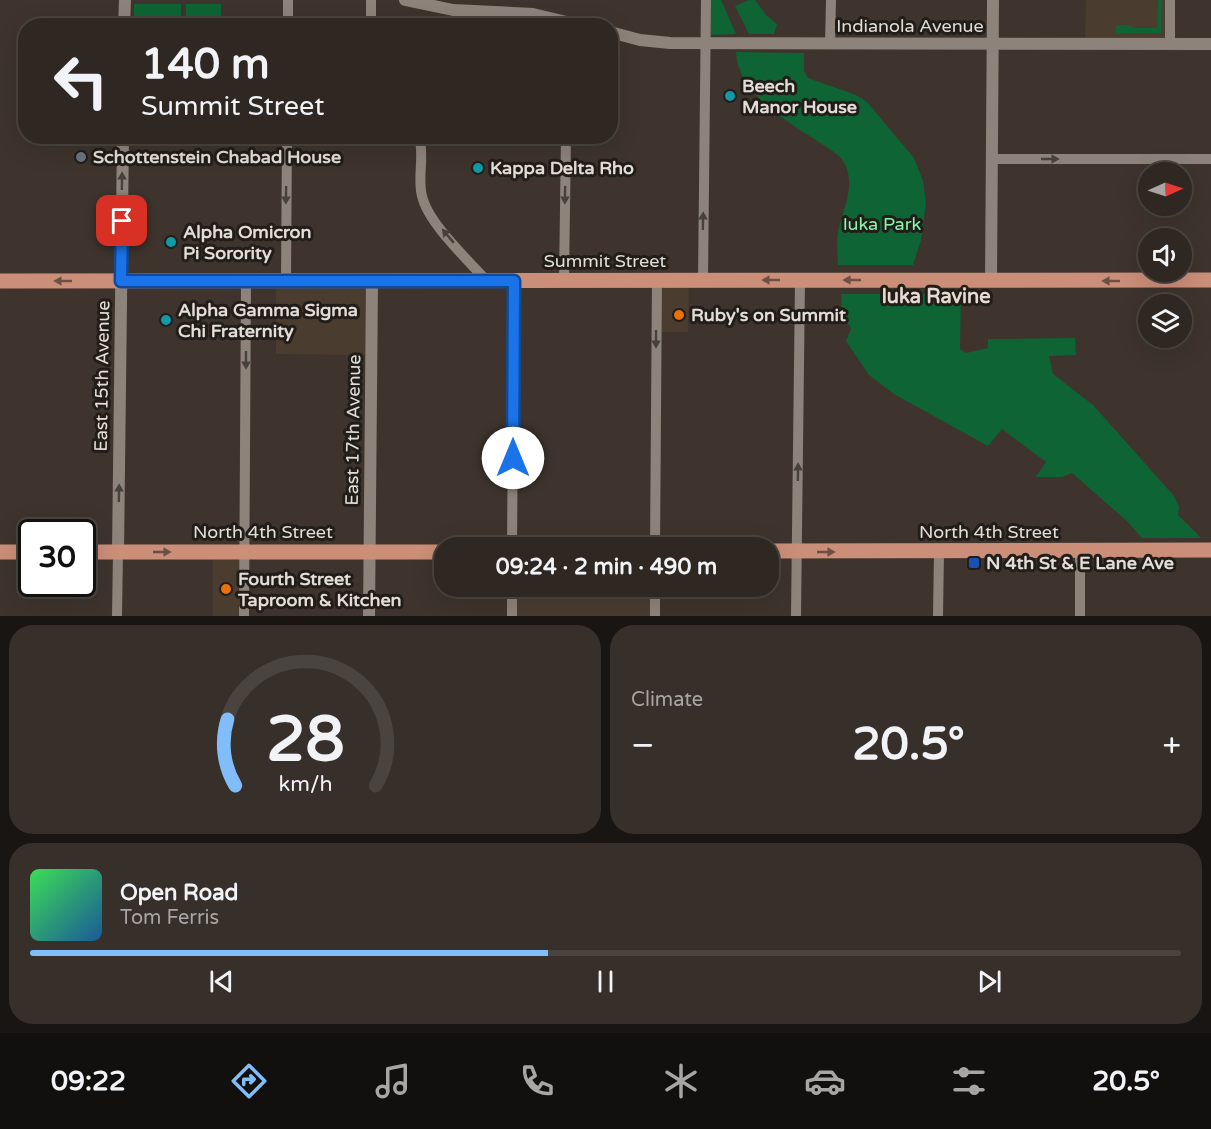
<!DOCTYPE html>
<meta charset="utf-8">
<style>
:root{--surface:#2e2722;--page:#362f2a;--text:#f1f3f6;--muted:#a7a5a5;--line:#494440;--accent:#80bdfa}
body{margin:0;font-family:"Varela Round",sans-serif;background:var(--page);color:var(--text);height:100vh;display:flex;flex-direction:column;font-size:22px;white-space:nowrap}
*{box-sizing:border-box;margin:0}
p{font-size:20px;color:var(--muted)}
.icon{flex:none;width:33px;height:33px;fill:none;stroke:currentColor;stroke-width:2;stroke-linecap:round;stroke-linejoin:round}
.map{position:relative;height:616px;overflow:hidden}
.side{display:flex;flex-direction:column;gap:9px;padding:9px;background:#191513;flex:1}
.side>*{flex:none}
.banner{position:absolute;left:18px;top:18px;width:600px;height:126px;border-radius:24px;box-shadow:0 6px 24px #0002,0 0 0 2px var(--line);background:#2e2722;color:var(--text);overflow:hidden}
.needle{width:39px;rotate:87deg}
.fabs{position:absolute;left:1138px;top:162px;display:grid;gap:12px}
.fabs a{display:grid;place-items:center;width:54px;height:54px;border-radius:50%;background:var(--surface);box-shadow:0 6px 24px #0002,0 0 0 2px var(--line);font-size:30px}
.speed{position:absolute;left:18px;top:519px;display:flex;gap:12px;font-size:30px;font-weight:700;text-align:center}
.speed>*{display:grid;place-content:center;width:78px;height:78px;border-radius:50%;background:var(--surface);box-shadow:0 6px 24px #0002,0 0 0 2px var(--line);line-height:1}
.speed .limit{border:3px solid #111;border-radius:9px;background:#fff;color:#111}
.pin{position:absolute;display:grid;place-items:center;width:51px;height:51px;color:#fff;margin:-26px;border-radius:12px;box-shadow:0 3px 9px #0006}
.me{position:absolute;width:66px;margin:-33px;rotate:0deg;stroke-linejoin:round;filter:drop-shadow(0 0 4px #0008)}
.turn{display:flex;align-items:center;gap:21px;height:126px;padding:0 24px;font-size:27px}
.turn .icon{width:78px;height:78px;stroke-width:2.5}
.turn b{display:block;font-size:42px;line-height:51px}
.big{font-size:45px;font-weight:700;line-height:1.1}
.side .widget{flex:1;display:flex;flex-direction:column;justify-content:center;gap:9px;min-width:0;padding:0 21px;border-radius:24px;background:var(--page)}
.side .dial{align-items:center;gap:0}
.dial svg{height:156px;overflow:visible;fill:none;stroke:var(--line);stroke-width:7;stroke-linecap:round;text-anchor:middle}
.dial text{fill:var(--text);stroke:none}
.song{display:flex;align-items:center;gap:18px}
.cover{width:72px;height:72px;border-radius:9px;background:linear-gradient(135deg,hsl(130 70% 55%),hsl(210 70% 35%))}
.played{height:6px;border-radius:3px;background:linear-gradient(90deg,var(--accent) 45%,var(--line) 45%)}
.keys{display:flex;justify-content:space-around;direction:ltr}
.heat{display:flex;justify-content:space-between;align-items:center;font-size:33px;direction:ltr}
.side .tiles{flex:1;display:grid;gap:9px;grid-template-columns:1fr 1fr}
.widget:last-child{grid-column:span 2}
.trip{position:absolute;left:434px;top:537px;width:345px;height:60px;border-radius:24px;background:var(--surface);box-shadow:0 6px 24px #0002,0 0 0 2px var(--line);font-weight:700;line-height:60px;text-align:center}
.tabs{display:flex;height:96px;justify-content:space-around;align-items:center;background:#12100e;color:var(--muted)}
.tabs .icon{width:42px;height:42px}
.tabs .on{color:var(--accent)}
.tabs b{font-size:27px;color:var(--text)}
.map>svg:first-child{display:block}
</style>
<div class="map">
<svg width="1211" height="616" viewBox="0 0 1211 616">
<rect width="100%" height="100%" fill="#3e342d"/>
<g fill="#4b3c30">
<path d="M1086,0h83v45l-84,-1z"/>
<path d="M276,278h99v77l-99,-1z"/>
<path d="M658,282l31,1 -1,49h-31z"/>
<rect x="213" y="554" width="29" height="62"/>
<path d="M514,587h141l1,29h-142z"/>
</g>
<g fill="#0e6435">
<path d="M711,0h10l15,34 -25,1z"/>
<path d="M749,0h6l11,15 11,9 -3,10h-25l-14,-28z"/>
<path d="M1158,0h4l-1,33h-45v-8h15l1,3h25z"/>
<path d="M134,4h47v21h-2v-8h-14l-5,5h-8v3h-18z"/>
<rect x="186" y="4" width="35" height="21"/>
<path d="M736,52l68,1v18l4,7 48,17 11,7 47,56 9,23 3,22 -5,37 -8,25h-75c0,-11 -2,-22 0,-33 4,-21 16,-40 9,-63 -4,-12 -12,-16 -22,-23 -32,-22 -87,-49 -89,-94z"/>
<path d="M841,294h120l-1,55 6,4 22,-5v-9l87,-1 1,17 -27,1 4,18 40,31 81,91 5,11 -1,8 23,23h-59l-15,-17 -55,-48 -10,4h-26l10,-15 -44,-33 -14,17 -94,-52 -25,-19 -23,-34 5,-12 -9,-17z"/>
</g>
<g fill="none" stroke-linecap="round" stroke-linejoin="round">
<g stroke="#8e837a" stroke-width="10">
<path d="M371,0v26"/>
<path d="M288,26v-26"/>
<path d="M830,44l1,-44"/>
<path d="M1170,44v-44"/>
<path d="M419,136c6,20 -2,41 3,60 6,27 45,63 64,84"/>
<path d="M992,159h219"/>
<path d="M286,280l1,-144"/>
<path d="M564,280l2,-144"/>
<path d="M703,280l3,-280"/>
<path d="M512,548l2,-267"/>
<path d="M655,548l2,-268"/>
<path d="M117,616l1,-64"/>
<path d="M244,616l2,-336"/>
<path d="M512,616v-30"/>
<path d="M655,616v-30"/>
<path d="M796,616l4,-336"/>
<path d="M938,616l1,-64"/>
<path d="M1080,616v-65"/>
</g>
<g stroke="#8e837a" stroke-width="12">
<path d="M405,0l48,10 80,4 50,12"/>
<path d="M124,26l1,-26"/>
<path d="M610,32l30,8 30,3 541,1"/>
<path d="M991,280l2,-280"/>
<path d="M118,552l5,-416"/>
<path d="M369,616l3,-335"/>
</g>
<g stroke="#cb8e78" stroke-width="15">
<path d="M0,281l1211,-1"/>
<path d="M768,551l443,-1"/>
<path d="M0,552h32"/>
<path d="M82,552h362"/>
</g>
</g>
<defs><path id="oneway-solid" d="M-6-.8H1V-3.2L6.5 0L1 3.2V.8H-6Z" transform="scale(1.5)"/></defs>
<g fill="#47413b">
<use href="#oneway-solid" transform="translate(1050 159)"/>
<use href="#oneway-solid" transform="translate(122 181) rotate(-89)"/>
<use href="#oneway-solid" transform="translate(286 195) rotate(91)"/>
<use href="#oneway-solid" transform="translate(565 195) rotate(91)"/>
<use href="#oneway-solid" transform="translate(703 221) rotate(-89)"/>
<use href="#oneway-solid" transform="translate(448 236) rotate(-130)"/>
<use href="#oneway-solid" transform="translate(656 339) rotate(90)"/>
<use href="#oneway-solid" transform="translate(246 360) rotate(90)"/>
<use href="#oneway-solid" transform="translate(798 472) rotate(-89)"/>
<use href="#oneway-solid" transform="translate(119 493) rotate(-89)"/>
</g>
<g fill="#6d5044">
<use href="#oneway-solid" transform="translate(771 280) rotate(-180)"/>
<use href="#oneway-solid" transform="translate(852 280) rotate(-180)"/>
<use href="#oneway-solid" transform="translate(63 281) rotate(-180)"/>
<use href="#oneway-solid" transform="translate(1111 281) rotate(180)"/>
<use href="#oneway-solid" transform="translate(162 552)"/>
<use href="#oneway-solid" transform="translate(826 552)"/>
</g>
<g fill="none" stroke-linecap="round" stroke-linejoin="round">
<g stroke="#114b97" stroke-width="15">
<path id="route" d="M122,221l-1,60h393l-1,177"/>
</g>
<use href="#route" stroke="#1a73e8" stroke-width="10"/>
</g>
<g fill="#0f9aa8" stroke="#211d19" stroke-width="2">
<circle cx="730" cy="96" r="6"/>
<circle cx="478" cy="168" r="6"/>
<circle cx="171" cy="242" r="6"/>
<circle cx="166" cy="320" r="6"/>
</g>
<circle fill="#6b7280" stroke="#211d19" stroke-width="2" cx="81" cy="157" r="6"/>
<g fill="#e8710a" stroke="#211d19" stroke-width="2">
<circle cx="679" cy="315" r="6"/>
<circle cx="226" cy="589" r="6"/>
</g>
<rect fill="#1a4fb4" stroke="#211d19" stroke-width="2" x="968" y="557" width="12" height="12" rx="3"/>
<g text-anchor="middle" stroke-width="6" stroke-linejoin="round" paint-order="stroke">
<g font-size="18" fill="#e3dcd7" stroke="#211d19">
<text x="910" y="32">Indianola Avenue</text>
<text x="605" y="267">Summit Street</text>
<text transform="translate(102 376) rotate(-89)" y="6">East 15th Avenue</text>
<text transform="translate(353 430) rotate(-89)" y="6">East 17th Avenue</text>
<text x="263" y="538">North 4th Street</text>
<text x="989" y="538">North 4th Street</text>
</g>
<g font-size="18" font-weight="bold" fill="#e3dcd7" stroke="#211d19" text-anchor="start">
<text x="742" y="92">Beech<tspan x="742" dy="21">Manor House</tspan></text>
<text x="93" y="163">Schottenstein Chabad House</text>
<text x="490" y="174">Kappa Delta Rho</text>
<text x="183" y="238">Alpha Omicron<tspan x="183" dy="21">Pi Sorority</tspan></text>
<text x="178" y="316">Alpha Gamma Sigma<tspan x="178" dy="21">Chi Fraternity</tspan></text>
<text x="691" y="321">Ruby's on Summit</text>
<text x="986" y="569">N 4th St &amp; E Lane Ave</text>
<text x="238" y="585">Fourth Street<tspan x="238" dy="21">Taproom &amp; Kitchen</tspan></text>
</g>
<g font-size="18" fill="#86f6ab" stroke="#211d19">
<text x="882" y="230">Iuka Park</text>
</g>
<g font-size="20" font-weight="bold" fill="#e7dad1" stroke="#211d19">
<text x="936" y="303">Iuka Ravine</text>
</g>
</g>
</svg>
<div class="fabs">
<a><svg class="needle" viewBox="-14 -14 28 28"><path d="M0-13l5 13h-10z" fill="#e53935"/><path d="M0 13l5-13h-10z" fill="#a7a5a5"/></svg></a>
<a><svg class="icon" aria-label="sound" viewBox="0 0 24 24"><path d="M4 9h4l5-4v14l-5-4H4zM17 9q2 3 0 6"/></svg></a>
<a><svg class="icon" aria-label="layers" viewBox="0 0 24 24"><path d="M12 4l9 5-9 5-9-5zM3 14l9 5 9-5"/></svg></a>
</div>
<div class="speed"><div class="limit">30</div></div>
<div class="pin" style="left:122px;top:221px;background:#d93025"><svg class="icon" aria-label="arrive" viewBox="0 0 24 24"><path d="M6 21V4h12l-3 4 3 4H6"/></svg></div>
<svg class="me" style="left:513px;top:458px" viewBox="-20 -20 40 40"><circle r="19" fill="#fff"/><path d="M0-13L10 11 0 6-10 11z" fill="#1a73e8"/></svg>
<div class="trip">09:24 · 2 min · 490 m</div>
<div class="banner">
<div class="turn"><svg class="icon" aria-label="left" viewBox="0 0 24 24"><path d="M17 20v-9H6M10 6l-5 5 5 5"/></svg><div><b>140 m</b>Summit Street</div></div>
</div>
</div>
<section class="side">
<div class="tiles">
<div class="widget dial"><svg viewBox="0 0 100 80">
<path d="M14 69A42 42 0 1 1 86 69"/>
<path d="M14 69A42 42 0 0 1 10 35" stroke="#80bdfa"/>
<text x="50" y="56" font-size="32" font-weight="700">28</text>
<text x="50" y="72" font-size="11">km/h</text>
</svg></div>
<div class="widget"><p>Climate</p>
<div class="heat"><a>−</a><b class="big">20.5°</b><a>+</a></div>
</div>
<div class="widget">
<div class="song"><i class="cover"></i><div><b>Open Road</b><p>Tom Ferris</p></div></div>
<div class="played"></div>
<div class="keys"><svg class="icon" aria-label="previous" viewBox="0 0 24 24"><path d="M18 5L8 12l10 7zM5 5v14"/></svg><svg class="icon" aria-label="pause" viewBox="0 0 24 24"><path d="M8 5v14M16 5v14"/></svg><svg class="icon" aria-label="next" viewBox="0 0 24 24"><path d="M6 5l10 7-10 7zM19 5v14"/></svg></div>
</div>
</div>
</section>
<nav class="tabs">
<b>09:22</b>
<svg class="icon on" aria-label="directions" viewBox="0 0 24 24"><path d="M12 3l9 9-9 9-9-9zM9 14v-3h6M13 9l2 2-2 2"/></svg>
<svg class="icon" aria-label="music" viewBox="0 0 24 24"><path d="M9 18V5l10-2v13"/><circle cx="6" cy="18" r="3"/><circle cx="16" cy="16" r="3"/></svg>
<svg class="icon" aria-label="phone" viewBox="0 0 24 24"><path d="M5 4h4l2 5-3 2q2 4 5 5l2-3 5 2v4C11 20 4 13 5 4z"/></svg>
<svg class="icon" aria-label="climate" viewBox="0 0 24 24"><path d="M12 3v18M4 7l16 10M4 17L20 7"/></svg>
<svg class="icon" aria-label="car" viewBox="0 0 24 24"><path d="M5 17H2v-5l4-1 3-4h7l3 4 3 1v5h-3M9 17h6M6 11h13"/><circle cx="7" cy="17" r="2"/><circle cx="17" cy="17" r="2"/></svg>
<svg class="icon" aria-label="filters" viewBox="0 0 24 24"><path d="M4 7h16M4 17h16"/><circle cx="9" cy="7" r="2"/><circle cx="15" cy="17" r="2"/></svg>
<b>20.5°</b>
</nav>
